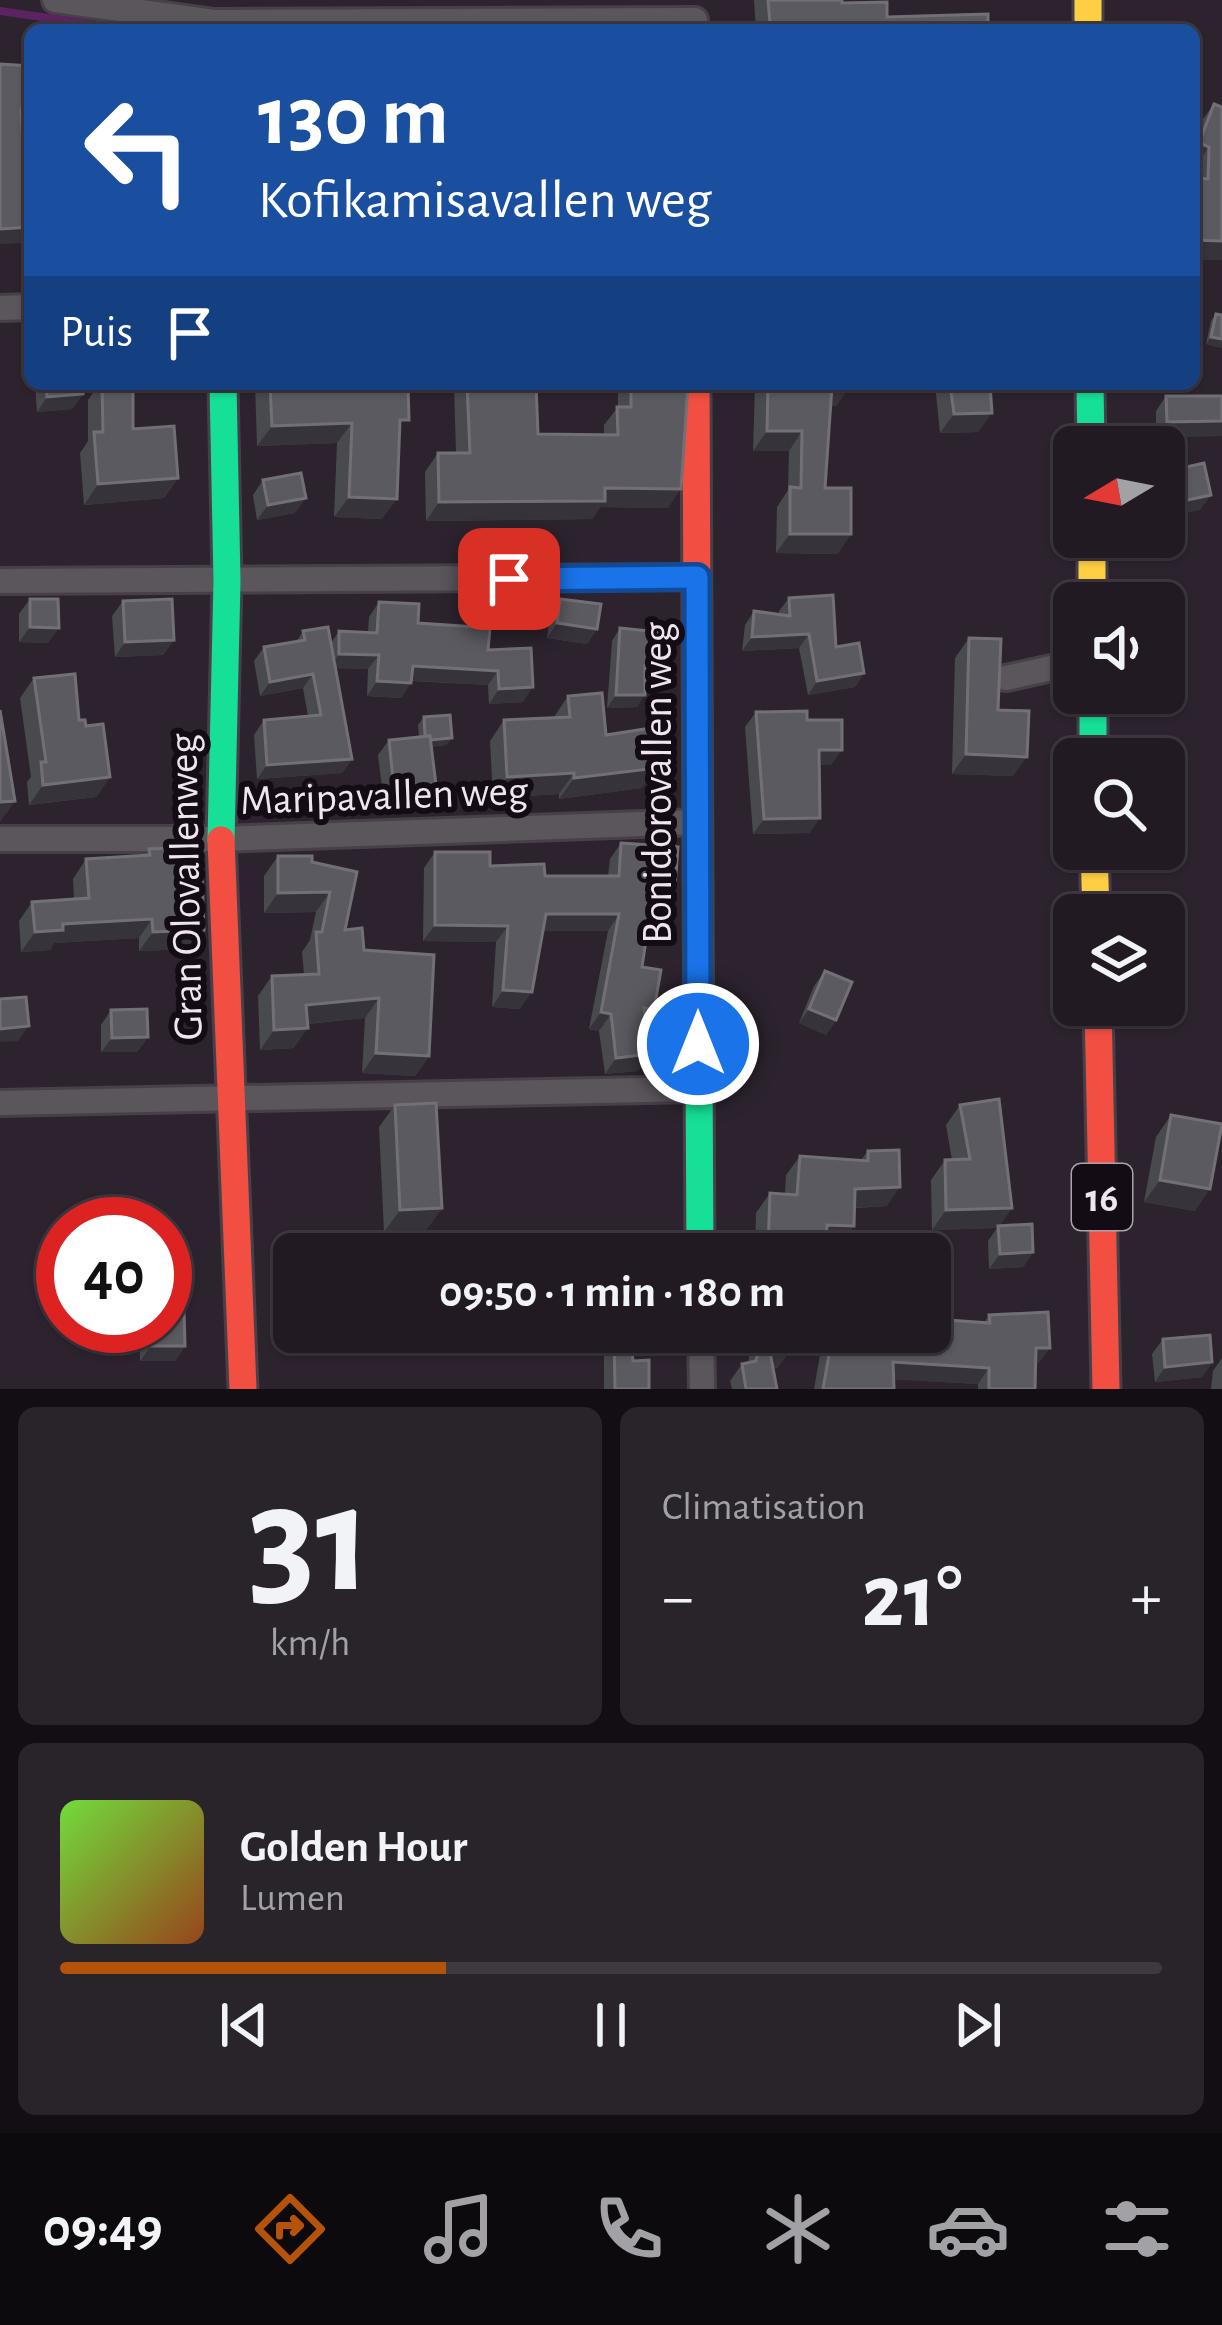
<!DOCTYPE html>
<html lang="fr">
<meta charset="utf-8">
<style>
:root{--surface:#211a22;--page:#29232a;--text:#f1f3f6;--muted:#a2a1a5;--line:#3e3840;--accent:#b45309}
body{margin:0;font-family:"Alegreya Sans",sans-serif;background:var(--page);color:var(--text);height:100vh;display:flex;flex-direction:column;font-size:45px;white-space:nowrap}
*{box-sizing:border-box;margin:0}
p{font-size:39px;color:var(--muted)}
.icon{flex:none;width:66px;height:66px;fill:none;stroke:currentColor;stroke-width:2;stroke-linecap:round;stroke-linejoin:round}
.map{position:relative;height:1389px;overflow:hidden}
.panel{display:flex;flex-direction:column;gap:18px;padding:18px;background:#120e13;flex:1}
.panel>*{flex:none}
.banner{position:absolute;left:24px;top:24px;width:1176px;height:366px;border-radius:18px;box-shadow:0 3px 9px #0004,0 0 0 3px var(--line);background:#1a4fa0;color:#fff;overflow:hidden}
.needle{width:78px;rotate:260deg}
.buttons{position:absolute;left:1053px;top:426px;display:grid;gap:24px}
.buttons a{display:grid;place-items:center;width:132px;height:132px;border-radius:18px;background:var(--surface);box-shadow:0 3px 9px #0004,0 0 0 3px var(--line);font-size:60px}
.speed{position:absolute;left:36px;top:1197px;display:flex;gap:24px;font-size:60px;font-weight:700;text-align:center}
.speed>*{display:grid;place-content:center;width:156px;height:156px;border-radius:50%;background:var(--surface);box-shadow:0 3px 9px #0004,0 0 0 3px var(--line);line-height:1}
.speed .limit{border:18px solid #d22;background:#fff;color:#111}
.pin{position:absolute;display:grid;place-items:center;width:102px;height:102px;color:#fff;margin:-51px;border-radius:24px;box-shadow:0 6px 18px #0006}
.me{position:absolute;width:132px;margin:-66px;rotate:0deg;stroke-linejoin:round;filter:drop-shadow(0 0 9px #0008)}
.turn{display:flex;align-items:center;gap:42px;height:252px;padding:0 36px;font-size:54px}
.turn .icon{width:156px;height:156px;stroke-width:2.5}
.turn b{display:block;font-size:84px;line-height:102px}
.then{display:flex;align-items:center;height:114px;padding:0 36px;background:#0003;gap:24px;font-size:45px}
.big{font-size:90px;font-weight:600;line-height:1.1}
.panel .widget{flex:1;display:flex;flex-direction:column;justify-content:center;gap:18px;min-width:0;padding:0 42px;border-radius:18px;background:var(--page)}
.panel .dial{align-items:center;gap:0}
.dial b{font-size:156px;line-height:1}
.song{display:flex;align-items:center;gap:36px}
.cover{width:144px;height:144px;border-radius:18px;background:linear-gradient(135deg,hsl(100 70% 55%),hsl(20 70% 35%))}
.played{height:12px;border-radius:6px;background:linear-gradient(90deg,var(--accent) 35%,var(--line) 35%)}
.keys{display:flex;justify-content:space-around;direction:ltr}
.heat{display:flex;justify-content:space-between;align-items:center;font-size:66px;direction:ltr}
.panel .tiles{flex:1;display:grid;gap:18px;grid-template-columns:1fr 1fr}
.widget:last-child{grid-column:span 2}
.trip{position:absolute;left:273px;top:1233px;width:678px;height:120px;border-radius:18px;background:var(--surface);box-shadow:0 3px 9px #0004,0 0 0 3px var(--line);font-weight:600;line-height:120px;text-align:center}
.tab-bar{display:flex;height:192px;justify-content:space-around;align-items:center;background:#0d0a0e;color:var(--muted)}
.tab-bar .icon{width:84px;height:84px}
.tab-bar .active{color:var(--accent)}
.tab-bar b{font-size:54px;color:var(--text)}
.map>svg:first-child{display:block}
</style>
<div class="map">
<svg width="1222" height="1389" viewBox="0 0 1222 1389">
<rect width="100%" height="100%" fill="#2c232e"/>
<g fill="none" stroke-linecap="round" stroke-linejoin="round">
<path stroke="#5c2363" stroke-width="8" d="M0,11l131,19"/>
<g stroke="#484049" stroke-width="30">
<g id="street">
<path d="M55,0l159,22 481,-2"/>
<path d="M0,308l30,-1"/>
<path d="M0,581l697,-4"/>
<path d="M1006,678l68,-15"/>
<path d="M0,839h221l478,-17"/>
<path d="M0,1103l698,-14"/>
<path d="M701,1332l1,57"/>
</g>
</g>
<g stroke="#484049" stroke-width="33">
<g id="fast">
<path d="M1090,384l1,63"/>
<path d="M1093,693v66"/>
<path d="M221,840l6,-259 -4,-197"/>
<path d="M698,881l2,373"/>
</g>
</g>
<g stroke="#484049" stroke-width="33">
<g id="slow">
<path d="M1088,0v30"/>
<path d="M1092,537v66"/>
<path d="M1094,849l2,66"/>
</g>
</g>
<g stroke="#484049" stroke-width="33">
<g id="jam">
<path d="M696,384l2,497"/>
<path d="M221,840l22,549"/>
<path d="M1098,1005l8,384"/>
</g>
</g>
<use href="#street" stroke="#5b555c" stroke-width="24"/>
<use href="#fast" stroke="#16e098" stroke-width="27"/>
<use href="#slow" stroke="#ffcf43" stroke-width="27"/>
<use href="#jam" stroke="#f24e42" stroke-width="27"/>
</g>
<g fill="#494a4e">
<path d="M754,0h88v3l45,14 101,13h-232z"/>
<path d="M1214,104l8,3v153l-28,-1v-81l2,-13h-2v-25l6,-17z"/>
<path d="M22,125l2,36h6v122h-3z"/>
<path d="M1216,314l6,34 -16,-4 5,-23z"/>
<path d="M35,384h47l1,10 -11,15 -35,3z"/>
<path d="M99,384h34v45l45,49 -14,20 -80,7 -4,-52 8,-12v-41z"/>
<path d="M255,384h153l-26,135 -48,-2 3,-74 -80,3z"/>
<path d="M454,384h82l2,50 66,1v-10l14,-18v-23h70l-20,124 -68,-1 -8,12 -166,2 -1,-49 13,-19h18z"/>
<path d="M755,384h95l-14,22h-6l-5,82 13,66 -62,-1 1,-46 11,-17 1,-39h-36z"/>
<path d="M935,384h55l-12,48 -38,1z"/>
<path d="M1166,396h56v40l-66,1v-26z"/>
<path d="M263,480l32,33 -38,7 -4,-25z"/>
<path d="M789,598l75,75 -9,14 -47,8 -9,-47 -57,3 3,-26 9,-14 25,4v-4z"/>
<path d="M30,599l18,44 -29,-1v-28z"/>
<path d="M560,599l37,30 -10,15 -40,-6 3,-24z"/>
<path d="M123,601l51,39 -11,15 -48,2 -3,-41z"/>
<path d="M379,602l39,21 70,27 35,52 -34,2 -1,-19 -76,-4 -11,17 -34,-2 1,-27 -33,-1 17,91 -10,14 -85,6 -3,-44 10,-15 44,-4 -5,-28 -43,8 -6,-35 10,-14 33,-6 6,-10 28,12 8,-12 29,1 1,-15z"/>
<path d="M620,628l27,51h-2l-8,28 -30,1 5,-67z"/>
<path d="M969,638l29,72 15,66 -61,-2 3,-116z"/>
<path d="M34,678l52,48 24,51 -14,20 -67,8 -2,-23 4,-5 -11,-79z"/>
<path d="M568,696l38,39 36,53 -83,11v-5l-66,4 -3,-57 14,-21 50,-3z"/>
<path d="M756,712l51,8 24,45h-11l-10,68 -57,1 -8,-107z"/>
<path d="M424,717l28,21 -6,7 -15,2 5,38 -11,15 -41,4 -6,-49 11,-15 30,-3 -1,-12z"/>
<path d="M621,843l42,61 -12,-1 -9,64 12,43 -8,12 4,32 -12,17 -33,3 -6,-43 -10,-2 19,-98h-65l-23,78 -28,-2 4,-65 -73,-1 1,-73 11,-16 55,14 55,10h63l2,-17z"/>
<path d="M149,849l42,100 -52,2v-13l-85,5 -4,7 -29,2 -2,-31 13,-19 42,-3 -1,-20 13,-20 59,-4z"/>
<path d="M278,856l79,16 -12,58 19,20 65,106 -14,20 -53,-3 3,-55 -58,6 -13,24 -34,2 -2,-54 14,-20 32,-2 -2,-22 8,-12 6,-28 -52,1v-37z"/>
<path d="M825,971l11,49 -10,15 -27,-12 15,-37z"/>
<path d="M111,1010l37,27 -11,15h-36v-27z"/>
<path d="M395,1105l47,103 -16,22 -42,2 -5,-105z"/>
<path d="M960,1105l52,103 -13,18 34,26 -10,15 -34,2 -1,-28 9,-13 -65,2 -1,-50 14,-20h7l-6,-35z"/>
<path d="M1171,1115l24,96 -51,-9 12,-65z"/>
<path d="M868,1151l19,55 -32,2 -1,18 -14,19 -14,-1 -1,10h-70l1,-41 14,-20 15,1 1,-19 14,-19 61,4z"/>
<path d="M322,1238l20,16h-31z"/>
<path d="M989,1315l49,49h-2l-1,25h-57v-5l-84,-5v10h-80l10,-57h106l18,-12 36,3z"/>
<path d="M139,1326h26l20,20 -10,15h-35z"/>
<path d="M581,1332h49l3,29 16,28h-45v-44l-21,1z"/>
<path d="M754,1332h39l-4,20 -12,16 -4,-1 4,22h-45l-2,-8 12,-17 6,-1z"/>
<path d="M1163,1339l49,23 -10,15 -47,5 -3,-28z"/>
<path d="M1222,1358v31h-11l2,-18z"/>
</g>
<g fill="#36333a">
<path d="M30,109v15l-20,2 11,-16z"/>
<path d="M1199,143l10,4 -13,18h-2v-14z"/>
<path d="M30,227v11l-4,5 -26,1v-15z"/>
<path d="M1194,240l28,1v19l-28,-1z"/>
<path d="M1211,337l11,2v9l-16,-4z"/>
<path d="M832,386l18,1 -14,19 -18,-1z"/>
<path d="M83,394l-11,15 -35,3 10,-15z"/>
<path d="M992,413l-14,19 -38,1 14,-19z"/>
<path d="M1222,421v15l-66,1 11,-15z"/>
<path d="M352,423l-15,20 -80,3 15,-20z"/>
<path d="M767,431h35l-13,20h-36z"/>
<path d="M178,478l-14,20 -80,7 14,-21z"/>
<path d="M605,488l76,1 -13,19 -68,-1 -8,12 -166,2 13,-19z"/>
<path d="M1211,495l-11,15 -36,8v-13z"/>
<path d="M349,497l48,2 -15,20 -48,-2z"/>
<path d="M306,498l-11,15 -38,7 11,-15z"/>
<path d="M790,534h61l-13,20 -62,-1z"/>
<path d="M557,623l40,6 -10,15 -40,-6z"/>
<path d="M30,627l29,1 -11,15 -29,-1z"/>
<path d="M809,634l-10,14 -57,3 10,-14z"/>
<path d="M174,640l-11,15 -48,2 10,-15z"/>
<path d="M339,654l40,1 -11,14 -40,-1z"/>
<path d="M413,666l85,5 -10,14 -86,-5z"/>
<path d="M645,666l11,1 -9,12 -11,-1z"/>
<path d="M864,673l-9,14 -47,8 9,-14z"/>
<path d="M313,674l-10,14 -43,8 10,-14z"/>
<path d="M377,681l34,2 -10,15 -34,-2z"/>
<path d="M533,687l-10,15 -34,2 10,-15z"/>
<path d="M616,695h29l-8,12 -30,1z"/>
<path d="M452,738l-6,7 -26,3 6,-8z"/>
<path d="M819,750h23l-11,15h-22z"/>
<path d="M966,754l61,3 -14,19 -61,-2z"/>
<path d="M352,759l-10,14 -85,6 10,-14z"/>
<path d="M657,768l-15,20 -83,11 15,-21z"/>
<path d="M574,773l-15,21 -66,4 14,-21z"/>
<path d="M110,777l-14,20 -67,8 14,-20z"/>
<path d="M436,785l-11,15 -41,4 10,-15z"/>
<path d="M15,801l-14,20h-1v-19z"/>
<path d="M820,818l-10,15 -57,1 11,-15z"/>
<path d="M654,886l21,1 -12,17 -21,-2z"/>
<path d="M330,892l-14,20 -52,1 14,-20z"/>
<path d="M546,914h73l-11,17h-74z"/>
<path d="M152,919l-13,19 -85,5 -4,7 -29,2 14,-20 28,-8z"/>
<path d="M435,925l73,1 -12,16 -73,-1z"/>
<path d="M204,930l-13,19 -52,2 14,-19z"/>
<path d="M503,990l29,2 -12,17 -28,-2z"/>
<path d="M379,998l-14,20 -73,7 14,-20z"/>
<path d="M644,1008l10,2 -12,17z"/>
<path d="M809,1009l27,11 -10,15 -27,-12z"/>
<path d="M601,1012l10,2 -12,17 -10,-2z"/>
<path d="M29,1026l-11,15 -18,1v-13z"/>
<path d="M308,1028l-14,20 -34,2 14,-20z"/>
<path d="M148,1037l-11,15h-36l11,-14z"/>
<path d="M376,1053l53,3 -14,20 -53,-3z"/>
<path d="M650,1054l-12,17 -33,3 11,-16z"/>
<path d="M1160,1180l50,9 -15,22 -51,-9z"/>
<path d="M900,1187l-13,19 -45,2 13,-19z"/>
<path d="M442,1208l-16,22 -42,2 16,-22z"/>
<path d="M1012,1208l-14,20 -66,2 14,-20z"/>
<path d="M827,1225l27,1 -14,19 -27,-1z"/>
<path d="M768,1249l42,2 -2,3h-43z"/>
<path d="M1033,1252l-10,15 -34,2 11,-15z"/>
<path d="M593,1332h19l-8,13 -21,1z"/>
<path d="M151,1346h34l-10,15h-35z"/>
<path d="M769,1347l20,5 -12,16 -19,-4z"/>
<path d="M1036,1348h14l-12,16 -14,1z"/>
<path d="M893,1362l96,6 -11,16 -96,-5z"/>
<path d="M1212,1362l-10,15 -47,5 10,-15z"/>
</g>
<g fill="#5a5a60" stroke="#727076" stroke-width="3">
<path d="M768,0h74v3l45,-1v15l101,-3v16h-227v-7h9z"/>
<path d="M0,64l30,2v43l-9,1 3,51h6v66l-30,2z"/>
<path d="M1214,104l8,3v134l-28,-1v-62l14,1 1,-32 -10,-4z"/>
<path d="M1216,314l6,1v24l-11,-2z"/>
<path d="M46,384h36l1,10 -36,3z"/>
<path d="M102,384h31v45l41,-3 4,52 -80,6 -4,-52h9z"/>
<path d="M270,384h138l1,36h-9l-3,79 -48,-2 3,-74 -80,3z"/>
<path d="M467,384h69l2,50 80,1 -1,-28h14v-23h57l-7,105 -76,-1v13l-166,1 -1,-49h32z"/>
<path d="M768,384h82v3l-18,-1 -7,102h26v46h-61v-47l11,1 1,-57h-35z"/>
<path d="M950,384h40l2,29 -38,1z"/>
<path d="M1166,396h56v25l-55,1z"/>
<path d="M1204,463l7,32 -47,10v-33z"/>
<path d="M301,473l5,25 -38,7 -5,-25z"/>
<path d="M833,595l3,52 23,-4 5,30 -47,8 -8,-47 -57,3 2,-26 36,5 -1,-18z"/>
<path d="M30,599h28l1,29 -29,-1z"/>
<path d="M172,599l2,41 -49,2 -2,-41z"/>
<path d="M560,599l41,5 -4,25 -40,-6z"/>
<path d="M379,602l40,2 -1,19 72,5 -2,22 43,-2 2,39 -34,2 -1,-18 -85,-5 -2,17 -34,-2 2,-26 -40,-1v-23l38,2z"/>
<path d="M328,627l24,132 -85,6 -3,-45 57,-5 -8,-41 -43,8 -6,-35 41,-7 -2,-9z"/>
<path d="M620,628l39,4 -3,35 -11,-1v29h-29z"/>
<path d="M969,638l32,1 -3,71 31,1 -2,46 -61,-3z"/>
<path d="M75,674l4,46h6l1,6 17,-2 7,53 -67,8 -2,-23h5l-12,-84z"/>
<path d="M602,693l4,42 45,-7 6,40 -83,10v-5l-67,4 -3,-57 66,-3 -2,-21z"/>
<path d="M0,710l15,91 -15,1z"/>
<path d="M807,711v9h35v30h-23l1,68 -56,1 -8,-107z"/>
<path d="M450,715l2,23 -21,2 -1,-4h-5l-1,-19z"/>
<path d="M430,736l6,49 -42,4 -5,-49z"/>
<path d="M621,843l57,4 -3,40 -21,-1 -12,81 19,3 -7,40 -10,-2 6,46 -34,4 -5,-44 -10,-2 18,-98h-73l-14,78 -29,-2 5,-64 -73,-1v-73h55v14l54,-2 1,12h74z"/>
<path d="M201,847l3,83 -51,2 -1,-13 -89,5v6l-28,2 -3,-30 57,-4 -3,-39 64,-4 -1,-6z"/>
<path d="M278,856h34v6l45,10 -12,58 17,-2 2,22 70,5 -5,101 -53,-3 3,-55 -73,7 2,23 -34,2 -2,-54 47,-2 -3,-42h6l8,-40 -52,1z"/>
<path d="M825,971l27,11 -16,38 -27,-11z"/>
<path d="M26,997l3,29 -29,3v-30z"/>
<path d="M147,1009l1,28 -36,1 -1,-28z"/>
<path d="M999,1099l13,109 -66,2 -1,-50 25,-1 -10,-54z"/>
<path d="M436,1103l6,105 -42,2 -5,-105z"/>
<path d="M1171,1115l51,9 -12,65 -50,-9z"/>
<path d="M899,1150l1,37 -45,2 -1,37 -27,-1 -2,29h-11l-2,-12 -2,9 -42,-2 2,-56 27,2 3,-39 68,5v-10z"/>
<path d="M1032,1224l1,28 -33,2 -2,-28z"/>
<path d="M322,1238l22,2 -2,14h-22z"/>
<path d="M930,1294l20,2 -2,24 42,3 -1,-8 59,-3 2,36h-14l-1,41h-46v-21l-96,-6 1,27h-71l10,-57h97z"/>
<path d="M165,1309h19l1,37h-34l-1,-20h15z"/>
<path d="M614,1332h16l3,29 16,-1v29h-34z"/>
<path d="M762,1332h31l-4,20 -20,-5 8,42h-31l-4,-25 14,-3z"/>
<path d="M1210,1335l2,27 -47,5 -2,-28z"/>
</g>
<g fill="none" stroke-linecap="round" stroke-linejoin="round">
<g stroke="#114b97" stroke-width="30">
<path id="route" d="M509,579l188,-2 1,467"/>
</g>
<use href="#route" stroke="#1a73e8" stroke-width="21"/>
</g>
<g text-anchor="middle" stroke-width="12" stroke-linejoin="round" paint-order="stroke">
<rect fill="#140c14" stroke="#ada3ae" stroke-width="3" x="1072" y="1164" width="60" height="66" rx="9"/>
<g font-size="39" font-weight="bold" fill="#efe4f0">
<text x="1102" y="1211">16</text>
</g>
<g font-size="42" fill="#efe4f0" stroke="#140c14">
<text transform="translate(656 783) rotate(-90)" y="15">Bonidorovallen weg</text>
<text transform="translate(384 794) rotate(-2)" y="15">Maripavallen weg</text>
<text transform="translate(184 887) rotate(-91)" y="15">Gran Olovallenweg</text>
</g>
</g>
</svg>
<div class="buttons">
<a><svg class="needle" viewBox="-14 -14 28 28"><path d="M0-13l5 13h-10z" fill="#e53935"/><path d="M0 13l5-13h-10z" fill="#a2a1a5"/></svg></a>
<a><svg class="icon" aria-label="sound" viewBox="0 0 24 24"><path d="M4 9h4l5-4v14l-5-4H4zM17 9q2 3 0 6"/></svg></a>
<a><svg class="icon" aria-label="search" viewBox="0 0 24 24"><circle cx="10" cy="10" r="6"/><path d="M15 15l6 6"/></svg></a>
<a><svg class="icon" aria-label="layers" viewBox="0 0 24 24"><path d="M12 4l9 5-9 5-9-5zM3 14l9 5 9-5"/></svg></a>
</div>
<div class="speed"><div class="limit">40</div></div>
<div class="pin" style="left:509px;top:579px;background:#d93025"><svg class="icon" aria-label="arrive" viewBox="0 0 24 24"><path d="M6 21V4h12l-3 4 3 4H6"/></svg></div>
<svg class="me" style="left:698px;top:1044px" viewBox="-20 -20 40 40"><circle r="17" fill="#1a73e8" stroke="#fff" stroke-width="3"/><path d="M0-11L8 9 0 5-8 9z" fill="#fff"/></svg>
<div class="trip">09:50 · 1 min · 180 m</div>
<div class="banner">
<div class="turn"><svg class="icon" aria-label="left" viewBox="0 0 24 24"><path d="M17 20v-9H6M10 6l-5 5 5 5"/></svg><div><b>130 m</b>Kofikamisavallen weg</div></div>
<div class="then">Puis<svg class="icon" aria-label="arrive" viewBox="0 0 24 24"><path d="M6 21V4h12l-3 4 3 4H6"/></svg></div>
</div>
</div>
<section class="panel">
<div class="tiles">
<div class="widget dial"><b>31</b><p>km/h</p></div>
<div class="widget"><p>Climatisation</p>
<div class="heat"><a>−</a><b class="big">21°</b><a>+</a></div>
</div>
<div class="widget">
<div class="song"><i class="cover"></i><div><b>Golden Hour</b><p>Lumen</p></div></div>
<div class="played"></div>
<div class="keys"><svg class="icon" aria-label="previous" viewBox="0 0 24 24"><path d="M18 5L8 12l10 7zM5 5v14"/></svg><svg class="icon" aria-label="pause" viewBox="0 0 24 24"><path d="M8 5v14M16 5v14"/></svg><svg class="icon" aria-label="next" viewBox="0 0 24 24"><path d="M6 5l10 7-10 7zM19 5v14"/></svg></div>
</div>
</div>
</section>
<nav class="tab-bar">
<b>09:49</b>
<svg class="icon active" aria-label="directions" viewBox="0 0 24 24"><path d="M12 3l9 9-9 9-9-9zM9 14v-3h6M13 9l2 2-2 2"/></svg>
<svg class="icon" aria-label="music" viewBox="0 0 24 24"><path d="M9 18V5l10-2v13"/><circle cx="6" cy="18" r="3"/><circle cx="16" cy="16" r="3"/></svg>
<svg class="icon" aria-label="phone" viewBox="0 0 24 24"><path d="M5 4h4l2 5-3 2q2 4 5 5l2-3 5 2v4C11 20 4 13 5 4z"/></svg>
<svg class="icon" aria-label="climate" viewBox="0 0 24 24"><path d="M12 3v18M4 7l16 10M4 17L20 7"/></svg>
<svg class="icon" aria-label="car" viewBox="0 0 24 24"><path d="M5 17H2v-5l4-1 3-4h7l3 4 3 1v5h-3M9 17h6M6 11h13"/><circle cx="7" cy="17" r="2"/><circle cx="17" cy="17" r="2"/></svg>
<svg class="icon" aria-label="filters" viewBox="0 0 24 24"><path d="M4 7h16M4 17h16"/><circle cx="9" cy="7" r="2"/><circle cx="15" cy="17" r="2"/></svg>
</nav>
